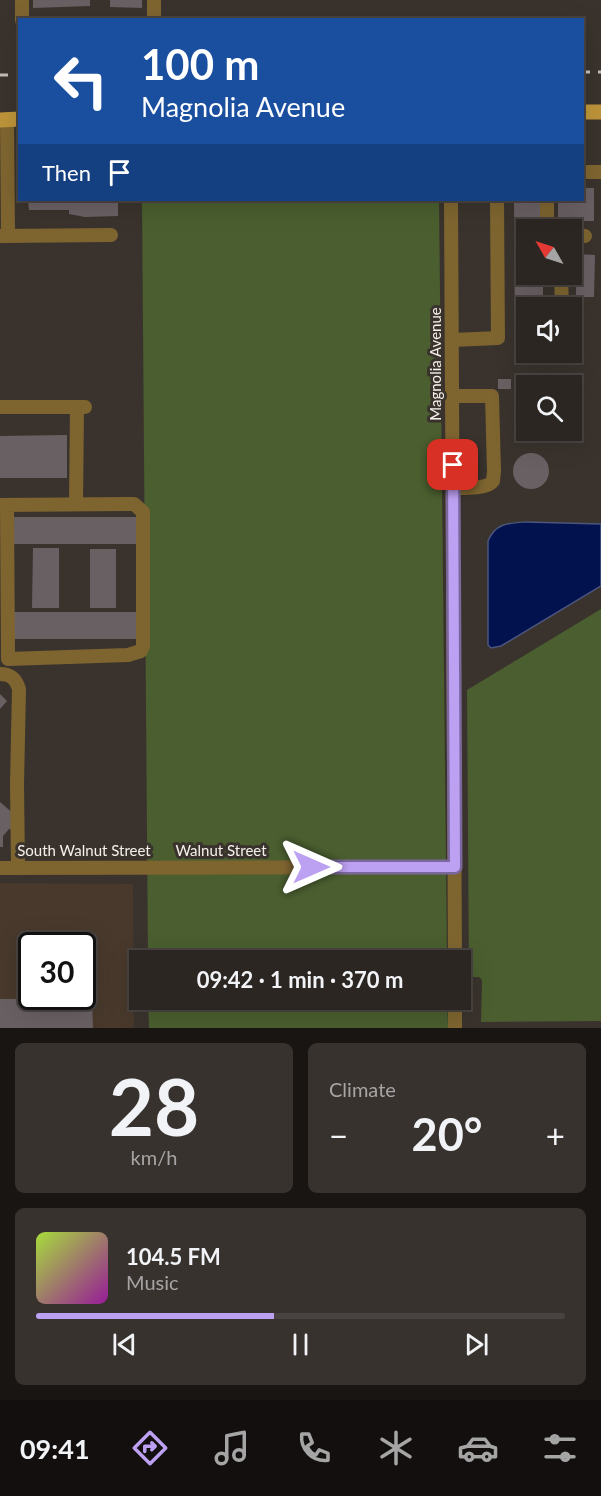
<!DOCTYPE html>
<meta charset="utf-8">
<style>
:root{--surface:#2c2622;--page:#38322f;--text:#f1f3f6;--muted:#a6a5a5;--line:#484340;--accent:#bca0f2}
body{margin:0;font-family:Lato,sans-serif;background:var(--page);color:var(--text);height:100vh;display:flex;flex-direction:column;font-size:22px;white-space:nowrap}
*{box-sizing:border-box;margin:0}
p{font-size:20px;color:var(--muted)}
.icon{flex:none;width:33px;height:33px;fill:none;stroke:currentColor;stroke-width:2;stroke-linecap:round;stroke-linejoin:round}
.map{position:relative;height:1028px;overflow:hidden}
.side{display:flex;flex-direction:column;gap:15px;padding:15px;background:#181513;flex:1}
.side>*{flex:none}
.banner{position:absolute;left:18px;top:18px;width:566px;height:183px;border-radius:0px;box-shadow:0 6px 24px #0002,0 0 0 2px var(--line);background:#1a4fa0;color:#fff;overflow:hidden}
.needle{width:39px;rotate:309deg}
.fabs{position:absolute;left:516px;top:219px;display:grid;gap:12px}
.fabs a{display:grid;place-items:center;width:66px;height:66px;border-radius:0px;background:var(--surface);box-shadow:0 6px 24px #0002,0 0 0 2px var(--line);font-size:30px}
.speed{position:absolute;left:18px;top:932px;display:flex;gap:12px;font-size:30px;font-weight:700;text-align:center}
.speed>*{display:grid;place-content:center;width:78px;height:78px;border-radius:50%;background:var(--surface);box-shadow:0 6px 24px #0002,0 0 0 2px var(--line);line-height:1}
.speed .limit{border:3px solid #111;border-radius:9px;background:#fff;color:#111}
.pin{position:absolute;display:grid;place-items:center;width:51px;height:51px;color:#fff;margin:-26px;border-radius:12px;box-shadow:0 3px 9px #0006}
.me{position:absolute;width:66px;margin:-33px;rotate:90deg;stroke-linejoin:round;filter:drop-shadow(0 0 4px #0008)}
.turn{display:flex;align-items:center;gap:21px;height:126px;padding:0 24px;font-size:27px}
.turn .icon{width:78px;height:78px;stroke-width:2.5}
.turn b{display:block;font-size:42px;line-height:51px}
.then{display:flex;align-items:center;height:57px;padding:0 24px;background:#0003;gap:12px;font-size:22px}
.big{font-size:45px;font-weight:700;line-height:1.1}
.side .card{flex:1;display:flex;flex-direction:column;justify-content:center;gap:9px;min-width:0;padding:0 21px;border-radius:9px;background:var(--page)}
.side .dial{align-items:center;gap:0}
.dial b{font-size:78px;line-height:1}
.song{display:flex;align-items:center;gap:18px}
.cover{width:72px;height:72px;border-radius:9px;background:linear-gradient(135deg,hsl(80 70% 55%),hsl(300 70% 35%))}
.played{height:6px;border-radius:3px;background:linear-gradient(90deg,var(--accent) 45%,var(--line) 45%)}
.keys{display:flex;justify-content:space-around;direction:ltr}
.heat{display:flex;justify-content:space-between;align-items:center;font-size:33px;direction:ltr}
.side .tiles{flex:1;display:grid;gap:15px;grid-template-columns:1fr 1fr}
.card:last-child{grid-column:span 2}
.trip{position:absolute;left:129px;top:950px;width:342px;height:60px;border-radius:0px;background:var(--surface);box-shadow:0 6px 24px #0002,0 0 0 2px var(--line);font-weight:700;line-height:60px;text-align:center}
.tabs{display:flex;height:96px;justify-content:space-around;align-items:center;background:#120f0e;color:var(--muted)}
.tabs .icon{width:42px;height:42px}
.tabs .active{color:var(--accent)}
.tabs b{font-size:27px;color:var(--text)}
.map>svg:first-child{display:block}
</style>
<div class="map">
<svg width="601" height="1028" viewBox="0 0 601 1028">
<rect width="100%" height="100%" fill="#3a332d"/>
<path fill="#48392c" fill-rule="evenodd" d="M0,883l133,1 1,144h-134zM32,945h50v51h-50z"/>
<g fill="#4a5e2f">
<path d="M142,200h297l8,760h-299z"/>
<path d="M601,609v412l-120,1 1,-42 -3,-3h-10l-2,-287z"/>
<path d="M148,999h299l1,29h-299z"/>
</g>
<path fill="#02124e" stroke="#4b557d" stroke-width="1.5" d="M526,522l75,2v62l-100,60 -10,2 -3,-3v-104c7,-18 21,-18 38,-19z"/>
<g fill="#696064">
<path d="M33,0h57v6l-57,2z"/>
<path d="M110,0h32v8l-32,-1z"/>
<path d="M582,188h12v33h-36v-21h24z"/>
<path d="M28,200h90v16l-33,1 -16,-3v-4h-40z"/>
<path d="M514,200h28l1,30h-17v44h17v34h-17v26h-11z"/>
<path d="M576,254l19,1 -1,42h-18z"/>
<rect x="498" y="379" width="13" height="10"/>
<path d="M526,390v30l-6,-4 -5,-8 3,-12z"/>
<path d="M548,430h15v7h-16z"/>
<path d="M67,435v43h-67v-42z"/>
<circle cx="531" cy="471" r="18"/>
<rect x="12" y="517" width="125" height="27"/>
<path d="M33,548h26v60h-27z"/>
<rect x="90" y="549" width="26" height="59"/>
<path d="M12,612h125l-1,27h-124z"/>
<path d="M0,694l7,7 -7,8z"/>
<path d="M0,802l15,13 -1,14h-5l-6,7v11h-3z"/>
<path d="M18,993h14v3h9v5l51,-2 1,29h-93v-29h20z"/>
</g>
<g fill="none" stroke-linecap="round" stroke-linejoin="round">
<g stroke="#7e6530" stroke-width="14">
<path d="M22,20v-20"/>
<path d="M154,20v-20"/>
<path d="M7,119l1,117"/>
<path d="M582,172h19"/>
<path d="M451,200l4,760"/>
<path d="M547,200v19l5,11"/>
<path d="M572,235l13,1"/>
<path d="M0,236l111,-1"/>
<path d="M561,274l1,34"/>
<path d="M452,340l46,-2 -1,-138"/>
<path d="M453,396h39l2,75c0,2 -1,9 -1,10 -5,8 -31,7 -40,7"/>
<path d="M0,407h85"/>
<path d="M76,504l1,-97"/>
<path d="M0,505l128,-1h6l9,8v134l-2,5 -13,4 -120,4 -1,-154"/>
<path d="M0,674c11,0 16,5 19,15l-2,95 1,84"/>
<path d="M0,868l455,-1"/>
<path d="M455,999v29"/>
</g>
<g stroke="#bd943a" stroke-width="15">
<path d="M582,112h19"/>
<path d="M0,120l20,-1"/>
</g>
<g stroke="#c3bdb9" stroke-width="3" stroke-dasharray="8 8" stroke-linecap="butt">
<path d="M582,72h19"/>
<path d="M0,75h20"/>
</g>
</g>
<g fill="none" stroke-linecap="round" stroke-linejoin="round">
<g stroke="#7a689d" stroke-width="15">
<path id="route" d="M311,867h144l-2,-402"/>
</g>
<use href="#route" stroke="#bca0f2" stroke-width="10"/>
</g>
<g text-anchor="middle" stroke-width="6" stroke-linejoin="round" paint-order="stroke">
<g font-size="15" fill="#f5f0ec" stroke="#3a332d">
<text transform="translate(436 364) rotate(-90)" y="5">Magnolia Avenue</text>
<text x="84" y="856">South Walnut Street</text>
<text x="221" y="856">Walnut Street</text>
</g>
</g>
</svg>
<div class="fabs">
<a><svg class="needle" viewBox="-14 -14 28 28"><path d="M0-13l5 13h-10z" fill="#e53935"/><path d="M0 13l5-13h-10z" fill="#a6a5a5"/></svg></a>
<a><svg class="icon" aria-label="sound" viewBox="0 0 24 24"><path d="M4 9h4l5-4v14l-5-4H4zM17 9q2 3 0 6"/></svg></a>
<a><svg class="icon" aria-label="search" viewBox="0 0 24 24"><circle cx="10" cy="10" r="6"/><path d="M15 15l6 6"/></svg></a>
</div>
<div class="speed"><div class="limit">30</div></div>
<div class="pin" style="left:453px;top:465px;background:#d93025"><svg class="icon" aria-label="arrive" viewBox="0 0 24 24"><path d="M6 21V4h12l-3 4 3 4H6"/></svg></div>
<svg class="me" style="left:311px;top:867px" viewBox="-20 -20 40 40"><path d="M0-17L14 15 0 8-14 15z" fill="#bca0f2" stroke="#fff" stroke-width="4"/></svg>
<div class="trip">09:42 · 1 min · 370 m</div>
<div class="banner">
<div class="turn"><svg class="icon" aria-label="left" viewBox="0 0 24 24"><path d="M17 20v-9H6M10 6l-5 5 5 5"/></svg><div><b>100 m</b>Magnolia Avenue</div></div>
<div class="then">Then<svg class="icon" aria-label="arrive" viewBox="0 0 24 24"><path d="M6 21V4h12l-3 4 3 4H6"/></svg></div>
</div>
</div>
<section class="side">
<div class="tiles">
<div class="card dial"><b>28</b><p>km/h</p></div>
<div class="card"><p>Climate</p>
<div class="heat"><a>−</a><b class="big">20°</b><a>+</a></div>
</div>
<div class="card">
<div class="song"><i class="cover"></i><div><b>104.5 FM</b><p>Music</p></div></div>
<div class="played"></div>
<div class="keys"><svg class="icon" aria-label="previous" viewBox="0 0 24 24"><path d="M18 5L8 12l10 7zM5 5v14"/></svg><svg class="icon" aria-label="pause" viewBox="0 0 24 24"><path d="M8 5v14M16 5v14"/></svg><svg class="icon" aria-label="next" viewBox="0 0 24 24"><path d="M6 5l10 7-10 7zM19 5v14"/></svg></div>
</div>
</div>
</section>
<nav class="tabs">
<b>09:41</b>
<svg class="icon active" aria-label="directions" viewBox="0 0 24 24"><path d="M12 3l9 9-9 9-9-9zM9 14v-3h6M13 9l2 2-2 2"/></svg>
<svg class="icon" aria-label="music" viewBox="0 0 24 24"><path d="M9 18V5l10-2v13"/><circle cx="6" cy="18" r="3"/><circle cx="16" cy="16" r="3"/></svg>
<svg class="icon" aria-label="phone" viewBox="0 0 24 24"><path d="M5 4h4l2 5-3 2q2 4 5 5l2-3 5 2v4C11 20 4 13 5 4z"/></svg>
<svg class="icon" aria-label="climate" viewBox="0 0 24 24"><path d="M12 3v18M4 7l16 10M4 17L20 7"/></svg>
<svg class="icon" aria-label="car" viewBox="0 0 24 24"><path d="M5 17H2v-5l4-1 3-4h7l3 4 3 1v5h-3M9 17h6M6 11h13"/><circle cx="7" cy="17" r="2"/><circle cx="17" cy="17" r="2"/></svg>
<svg class="icon" aria-label="filters" viewBox="0 0 24 24"><path d="M4 7h16M4 17h16"/><circle cx="9" cy="7" r="2"/><circle cx="15" cy="17" r="2"/></svg>
</nav>
